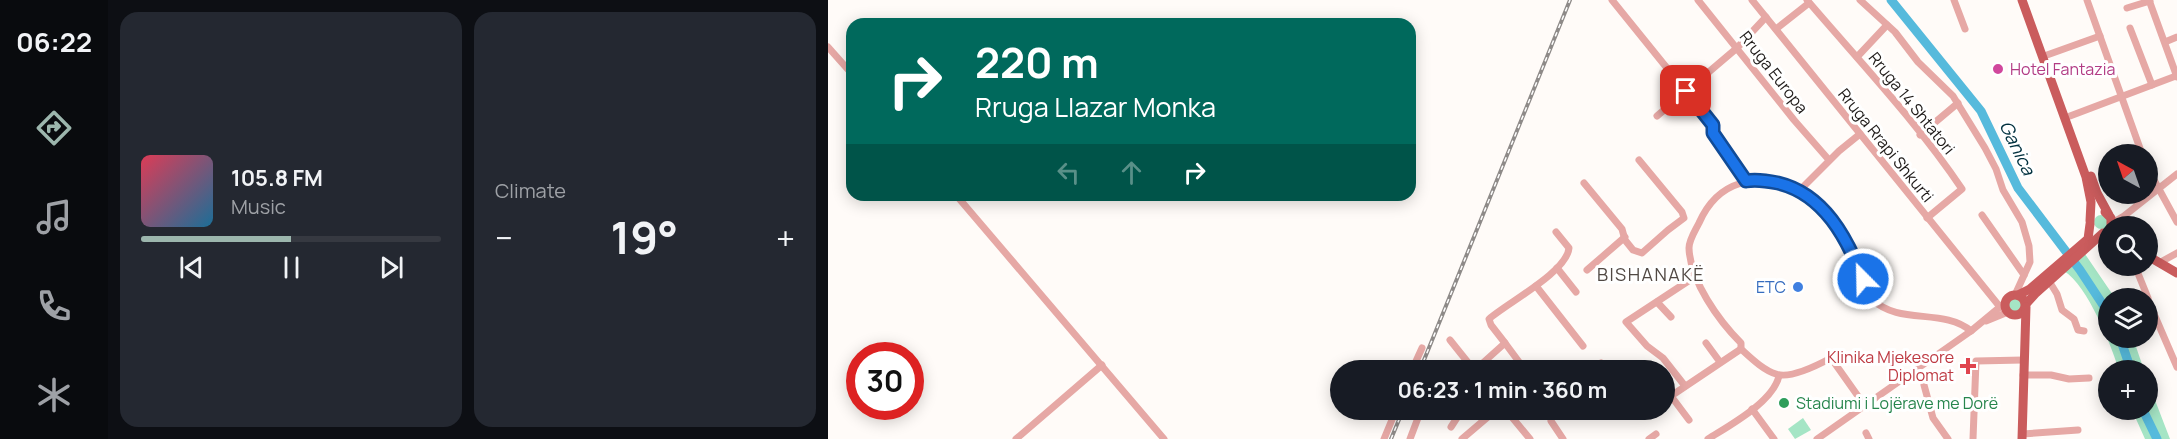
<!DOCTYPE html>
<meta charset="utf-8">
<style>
:root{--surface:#171b24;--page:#242831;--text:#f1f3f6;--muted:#9ea1a6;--line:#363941;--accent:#9cb6ad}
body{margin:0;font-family:Manrope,sans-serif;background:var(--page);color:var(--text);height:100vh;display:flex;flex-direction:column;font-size:22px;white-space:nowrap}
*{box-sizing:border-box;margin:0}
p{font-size:20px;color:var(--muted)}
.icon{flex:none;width:33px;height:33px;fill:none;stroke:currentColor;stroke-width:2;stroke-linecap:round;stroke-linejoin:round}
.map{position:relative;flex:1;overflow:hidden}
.drawer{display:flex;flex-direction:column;gap:12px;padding:12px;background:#0d0f14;width:720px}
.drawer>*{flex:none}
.top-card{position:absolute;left:18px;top:18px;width:570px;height:183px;border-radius:18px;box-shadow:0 3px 15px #0003;background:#00695c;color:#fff;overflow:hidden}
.needle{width:39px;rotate:320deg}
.buttons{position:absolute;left:1270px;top:144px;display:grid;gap:12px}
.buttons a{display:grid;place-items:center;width:60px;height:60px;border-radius:50%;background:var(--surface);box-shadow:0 3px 15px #0003;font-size:30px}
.speed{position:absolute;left:18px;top:342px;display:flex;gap:12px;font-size:30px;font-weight:700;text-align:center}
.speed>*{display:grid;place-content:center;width:78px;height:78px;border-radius:50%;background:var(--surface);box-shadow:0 3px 15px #0003;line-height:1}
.speed .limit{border:9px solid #d22;background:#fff;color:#111}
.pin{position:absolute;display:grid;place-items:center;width:51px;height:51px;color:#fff;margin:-26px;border-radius:12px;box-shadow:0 3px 9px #0006}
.me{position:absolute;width:66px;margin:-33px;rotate:337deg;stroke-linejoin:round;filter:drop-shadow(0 0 4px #0008)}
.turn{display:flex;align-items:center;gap:21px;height:126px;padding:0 30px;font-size:27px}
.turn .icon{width:78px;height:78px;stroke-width:2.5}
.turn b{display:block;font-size:42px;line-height:51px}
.lanes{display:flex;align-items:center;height:57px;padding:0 30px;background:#0003;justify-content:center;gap:30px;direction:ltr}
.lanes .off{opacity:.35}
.big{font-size:45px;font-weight:700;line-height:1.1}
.drawer .tile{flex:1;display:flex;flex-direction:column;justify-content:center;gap:9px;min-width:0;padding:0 21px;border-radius:18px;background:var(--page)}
.song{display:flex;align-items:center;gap:18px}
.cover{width:72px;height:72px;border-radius:9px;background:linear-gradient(135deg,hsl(350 70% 55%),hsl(200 70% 35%))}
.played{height:6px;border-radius:3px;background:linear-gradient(90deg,var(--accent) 50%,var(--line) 50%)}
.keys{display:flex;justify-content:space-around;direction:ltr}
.heat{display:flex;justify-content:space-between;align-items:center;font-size:33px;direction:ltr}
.drawer .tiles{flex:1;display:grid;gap:12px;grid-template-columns:repeat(2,1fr)}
.trip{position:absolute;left:502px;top:360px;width:345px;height:60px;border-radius:30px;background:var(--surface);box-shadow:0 3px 15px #0003;font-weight:700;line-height:60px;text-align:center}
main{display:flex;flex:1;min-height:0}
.tabs{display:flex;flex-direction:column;width:108px;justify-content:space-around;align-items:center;background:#090b0e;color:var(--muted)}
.tabs .icon{width:42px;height:42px}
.tabs .on{color:var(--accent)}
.tabs b{font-size:27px;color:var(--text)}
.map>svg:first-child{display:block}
</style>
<main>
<nav class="tabs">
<b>06:22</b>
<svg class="icon on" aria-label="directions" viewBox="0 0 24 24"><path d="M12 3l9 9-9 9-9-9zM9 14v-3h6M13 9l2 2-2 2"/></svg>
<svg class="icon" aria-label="music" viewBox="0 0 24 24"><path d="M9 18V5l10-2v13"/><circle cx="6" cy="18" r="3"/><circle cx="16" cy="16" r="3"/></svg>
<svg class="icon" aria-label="phone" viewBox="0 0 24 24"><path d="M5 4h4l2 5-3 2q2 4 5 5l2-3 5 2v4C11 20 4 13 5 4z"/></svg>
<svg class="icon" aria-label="climate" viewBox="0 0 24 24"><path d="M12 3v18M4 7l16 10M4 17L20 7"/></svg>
</nav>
<section class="drawer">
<div class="tiles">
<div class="tile">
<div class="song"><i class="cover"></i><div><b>105.8 FM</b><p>Music</p></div></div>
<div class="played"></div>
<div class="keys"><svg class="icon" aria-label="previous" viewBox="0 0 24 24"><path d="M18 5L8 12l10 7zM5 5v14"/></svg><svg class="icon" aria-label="pause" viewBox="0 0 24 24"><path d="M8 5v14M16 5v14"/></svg><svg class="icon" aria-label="next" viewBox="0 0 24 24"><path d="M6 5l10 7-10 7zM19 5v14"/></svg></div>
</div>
<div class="tile"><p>Climate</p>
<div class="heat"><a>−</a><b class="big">19°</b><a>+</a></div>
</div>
</div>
</section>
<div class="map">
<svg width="1349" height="439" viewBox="0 0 1349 439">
<rect width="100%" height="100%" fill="#fffbf8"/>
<g fill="#a5e5c5">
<circle cx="1273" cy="222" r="7"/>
<path d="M1257,254l30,44h-6v40h24l11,32h-25c-8,-25 -31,-84 -55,-99z"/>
<circle cx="1188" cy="305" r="7"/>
<path d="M1320,382l22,57h-25l-13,-29h16z"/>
<path d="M975,418l8,12 -16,9 -7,-10z"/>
</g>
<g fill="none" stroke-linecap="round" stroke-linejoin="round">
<g stroke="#56badc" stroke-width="9">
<path d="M1063,0l90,111 37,77 62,82 29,44"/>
<path d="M1292,338l11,32"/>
<path d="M1315,410l14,29"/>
</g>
<g stroke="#e6a8a5" stroke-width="7">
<path d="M784,0l101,125v8l33,48"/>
<path d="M870,0l96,120 35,40"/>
<path d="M924,0l248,307"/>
<path d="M979,0c53,62 110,122 155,189l-35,29"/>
<path d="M1032,0l35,32 23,30 35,34 32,52 11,21 7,21 19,32 7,24 1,16 -15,33"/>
<path d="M1126,0l11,29"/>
<path d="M1259,0l55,154"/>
<path d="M1321,0l28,77"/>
<path d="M1299,8l23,-7"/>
<path d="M1302,28l22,57"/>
<path d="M948,29l33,-26"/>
<path d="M1337,42l12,-5"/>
<path d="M0,47l24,27"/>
<path d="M1219,55l53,-19"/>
<path d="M1029,57l30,-32"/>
<path d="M829,116l80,-68 29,-31"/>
<path d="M1242,116l106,-40"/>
<path d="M1092,135l38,-32"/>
<path d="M1320,169l29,53"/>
<path d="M756,183l38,46 3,11 8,10 9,3 26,-23 16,-12 -2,-6 -43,-52"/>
<path d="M972,190l39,-39 21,-17"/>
<path d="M128,195l208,244"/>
<path d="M1154,215l42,60"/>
<path d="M1284,223l12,-7 53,-42"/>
<path d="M1331,263l18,-10"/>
<path d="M1307,266l13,32"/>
<path d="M729,268l19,24"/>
<path d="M759,270l38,-33"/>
<path d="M1221,281l8,13 5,16 12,9 4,11 6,1"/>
<path d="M708,286l47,60"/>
<path d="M1320,300l29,67"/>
<path d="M829,302l14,15"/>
<path d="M1158,321l22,-9"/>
<path d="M622,340l24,30"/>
<path d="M677,343l-14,-18 -2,-6c18,-16 78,-47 80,-71l-13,-16"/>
<path d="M878,343l14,19"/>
<path d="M584,370l10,-22"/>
<path d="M647,370l30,-27 20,27"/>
<path d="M762,370l11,-7"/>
<path d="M1195,375h28l18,4 20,-1"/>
<path d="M1096,385l9,33 15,21"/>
<path d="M857,386l-22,-28 -16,-12 -21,-24 70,-46"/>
<path d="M1037,406l-34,-48c-13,7 -41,21 -55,16 -13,-4 -25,-16 -35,-25v-6c-22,-22 -51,-62 -52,-95 0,-8 6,-17 10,-25 19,-43 57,-51 99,-34 30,13 48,50 60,78 4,11 6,25 15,33 26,25 71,8 98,31"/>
<path d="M924,409l22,30"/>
<path d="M678,410l24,29"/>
<path d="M820,410h1"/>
<path d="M861,420l-18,-24 70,-47"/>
<path d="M723,421l12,18"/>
<path d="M623,427l11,-17"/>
<path d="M1038,433l3,6"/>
<path d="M1194,434l56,-4"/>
<path d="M188,439l86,-74"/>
<path d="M556,439l12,-29"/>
<path d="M582,439l11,-29"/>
<path d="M634,439l34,-29"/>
<path d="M821,439l7,-5"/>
<path d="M880,439c22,-14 65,-37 71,-63"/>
<path d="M989,439l154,-108 35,-29"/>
<path d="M1145,439l3,-78 47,-1"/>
</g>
<g stroke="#ca5c5d" stroke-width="9">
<path d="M1194,0l64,177 5,25 -1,19"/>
<path d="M1263,176l6,17 12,22"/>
<path d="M1277,212l6,6v8"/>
<path d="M1320,256l29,17"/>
<circle cx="1187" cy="305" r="10"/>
<path d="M1190,295l12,-6 58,-50 2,-15"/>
<path d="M1198,304l9,-10 68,-61"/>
<path d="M1194,439l4,-132"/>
</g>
<g stroke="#8e8a88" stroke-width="4">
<g id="rail">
<path d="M592,370l150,-370"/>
<path d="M563,439l12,-29"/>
</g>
</g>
<use href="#rail" stroke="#fff" stroke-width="1.5" stroke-dasharray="4.5" stroke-linecap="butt"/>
</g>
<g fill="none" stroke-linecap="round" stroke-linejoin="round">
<g stroke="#114b97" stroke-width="15">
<path id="route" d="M858,91l27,34v8l33,48c10,-2 22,0 32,2 46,11 69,55 85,96"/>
</g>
<use href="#route" stroke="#1a73e8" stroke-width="10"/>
</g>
<circle fill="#d1479c" stroke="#fff" stroke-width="2" cx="1170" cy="69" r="6"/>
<circle fill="#3f7fe0" stroke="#fff" stroke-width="2" cx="970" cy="287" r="6"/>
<path fill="#e0444e" stroke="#fff" stroke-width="2" d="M1137 357h6v6h6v6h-6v6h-6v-6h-6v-6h6z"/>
<circle fill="#2e9e5b" stroke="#fff" stroke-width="2" cx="956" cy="403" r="6"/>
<g text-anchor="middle" stroke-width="6" stroke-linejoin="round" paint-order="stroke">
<g font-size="16" fill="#b23c85" stroke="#fff" text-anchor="start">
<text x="1182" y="75">Hotel Fantazia</text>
</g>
<g font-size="16" fill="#1e1a18" stroke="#fff">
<text transform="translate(946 72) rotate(52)" y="6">Rruga Europa</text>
<text transform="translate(1084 103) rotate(51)" y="6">Rruga 14 Shtatori</text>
<text transform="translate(1058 145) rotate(51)" y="6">Rruga Rrapi Shkurti</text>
</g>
<g font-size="16" fill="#366cbe" stroke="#fff" text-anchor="end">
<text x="958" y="293">ETC</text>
</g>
<g font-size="16" fill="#be3a42" stroke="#fff" text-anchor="end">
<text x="1126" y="363">Klinika Mjekesore<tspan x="1126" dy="18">Diplomat</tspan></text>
</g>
<g font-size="16" fill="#27864d" stroke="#fff" text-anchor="start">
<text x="968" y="409">Stadiumi i Lojërave me Dorë</text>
</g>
<g font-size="18" font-style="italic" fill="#00303e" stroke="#fff">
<text transform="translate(1189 148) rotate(64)" y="6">Ganica</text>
</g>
<g font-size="18" letter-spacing="1.5" fill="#504843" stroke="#fff">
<text x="823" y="281">BISHANAKË</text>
</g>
</g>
</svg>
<div class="buttons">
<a><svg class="needle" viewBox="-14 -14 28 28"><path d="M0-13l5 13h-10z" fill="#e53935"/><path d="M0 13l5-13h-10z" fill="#9ea1a6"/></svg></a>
<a><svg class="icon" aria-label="search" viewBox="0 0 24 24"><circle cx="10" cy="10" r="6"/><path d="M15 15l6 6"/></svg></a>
<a><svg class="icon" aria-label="layers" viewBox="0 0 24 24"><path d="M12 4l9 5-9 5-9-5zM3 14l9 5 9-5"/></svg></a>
<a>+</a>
</div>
<div class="speed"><div class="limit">30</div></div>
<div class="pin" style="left:858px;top:91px;background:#d93025"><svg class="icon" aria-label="arrive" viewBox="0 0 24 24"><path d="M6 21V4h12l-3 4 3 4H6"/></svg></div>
<svg class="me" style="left:1035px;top:279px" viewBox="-20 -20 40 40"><circle r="17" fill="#1a73e8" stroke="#fff" stroke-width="3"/><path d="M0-11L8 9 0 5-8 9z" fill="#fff"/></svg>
<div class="trip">06:23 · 1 min · 360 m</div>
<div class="top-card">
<div class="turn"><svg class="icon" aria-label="right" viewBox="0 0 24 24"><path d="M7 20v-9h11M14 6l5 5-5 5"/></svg><div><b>220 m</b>Rruga Llazar Monka</div></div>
<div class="lanes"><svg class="icon off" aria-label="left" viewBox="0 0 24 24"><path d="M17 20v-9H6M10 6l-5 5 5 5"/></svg><svg class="icon off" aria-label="ahead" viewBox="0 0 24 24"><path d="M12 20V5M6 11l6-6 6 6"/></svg><svg class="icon" aria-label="right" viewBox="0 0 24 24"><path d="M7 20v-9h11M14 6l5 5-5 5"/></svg></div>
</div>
</div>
</main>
